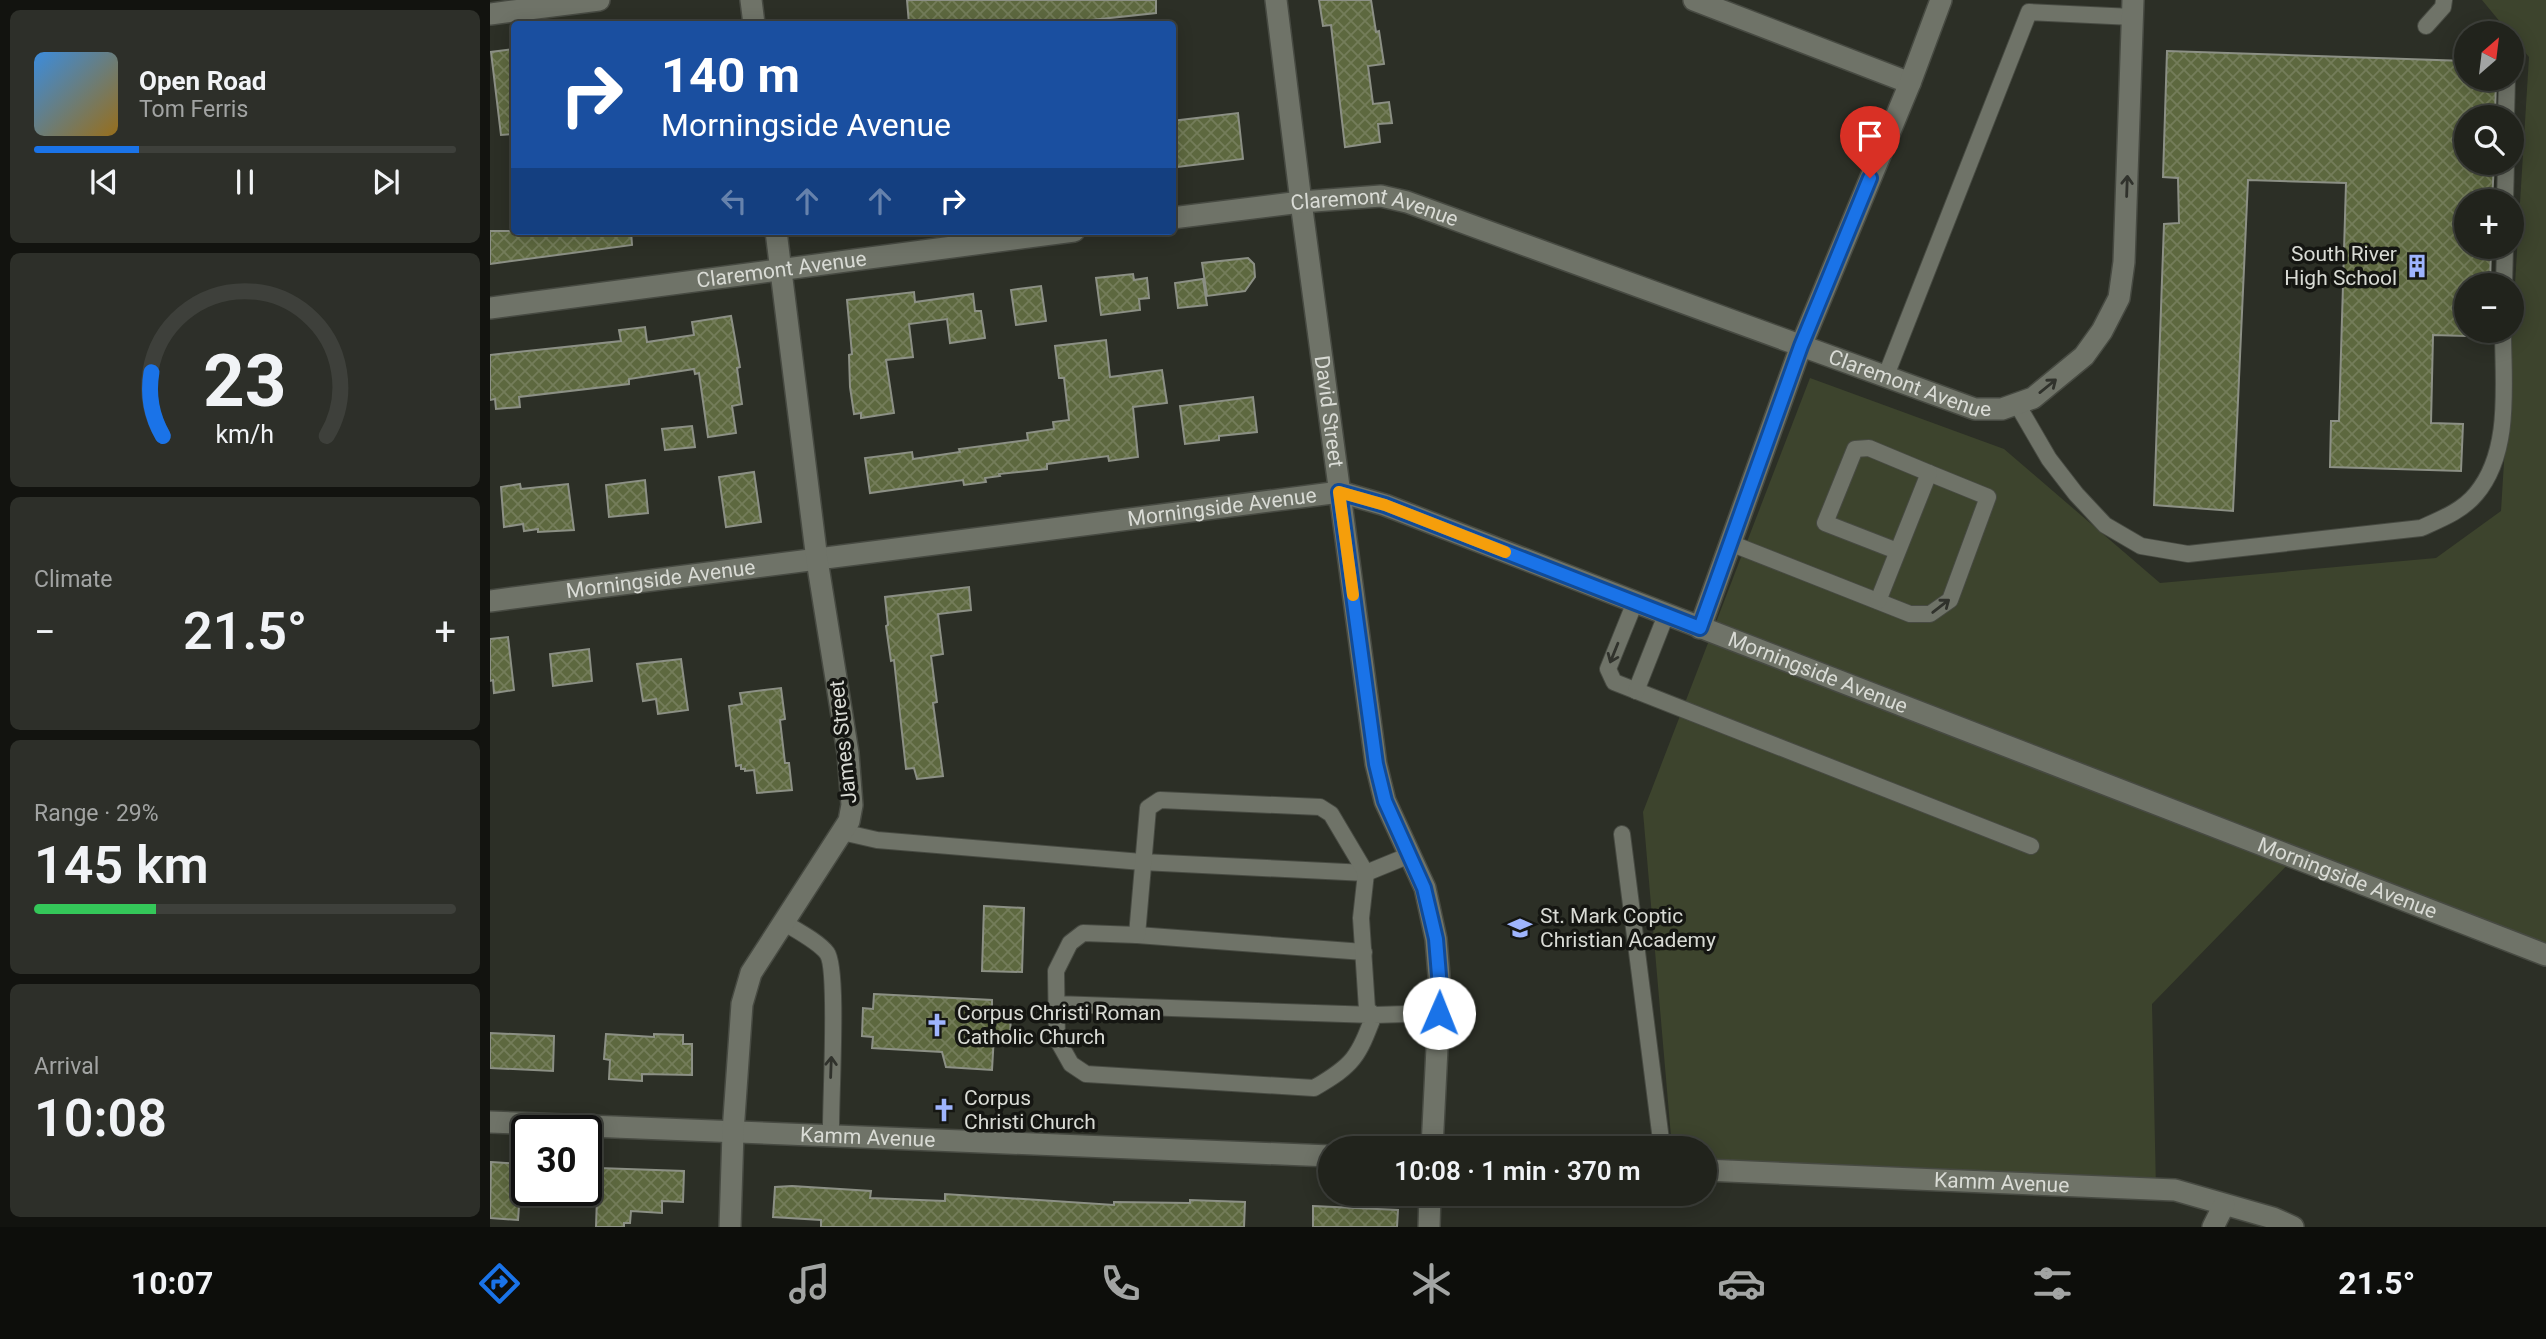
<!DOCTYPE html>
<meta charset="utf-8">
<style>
:root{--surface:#21231c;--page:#2d2f29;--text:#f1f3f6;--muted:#a2a4a3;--line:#3e403b;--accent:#1a73e8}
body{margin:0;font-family:Roboto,sans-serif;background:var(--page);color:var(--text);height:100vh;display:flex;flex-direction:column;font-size:26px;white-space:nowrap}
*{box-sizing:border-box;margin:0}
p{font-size:23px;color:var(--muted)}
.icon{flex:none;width:38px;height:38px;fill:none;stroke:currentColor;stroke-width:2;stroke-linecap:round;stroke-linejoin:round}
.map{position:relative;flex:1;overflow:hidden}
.side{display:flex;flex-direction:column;gap:10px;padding:10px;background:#12130f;width:490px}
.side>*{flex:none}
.banner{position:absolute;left:21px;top:21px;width:665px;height:214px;border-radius:7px;box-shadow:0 4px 18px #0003,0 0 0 2px var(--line);background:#1a4fa0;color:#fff;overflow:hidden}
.needle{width:46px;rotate:28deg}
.tools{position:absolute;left:1964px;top:21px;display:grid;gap:14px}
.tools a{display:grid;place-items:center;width:70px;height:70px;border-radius:50%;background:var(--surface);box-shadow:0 4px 18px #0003,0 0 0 2px var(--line);font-size:35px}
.speed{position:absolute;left:21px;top:1115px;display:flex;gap:14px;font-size:35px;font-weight:700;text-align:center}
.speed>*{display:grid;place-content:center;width:91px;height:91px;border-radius:50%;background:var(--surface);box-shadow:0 4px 18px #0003,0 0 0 2px var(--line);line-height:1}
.speed .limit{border:4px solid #111;border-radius:10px;background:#fff;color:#111}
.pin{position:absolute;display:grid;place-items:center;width:60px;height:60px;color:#fff;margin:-72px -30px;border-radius:50% 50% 50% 0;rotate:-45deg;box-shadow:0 0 7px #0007}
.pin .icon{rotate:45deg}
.me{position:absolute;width:77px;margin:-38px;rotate:1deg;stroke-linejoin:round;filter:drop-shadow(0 0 5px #0008)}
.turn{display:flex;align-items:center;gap:24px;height:147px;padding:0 35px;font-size:32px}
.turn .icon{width:91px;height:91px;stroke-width:2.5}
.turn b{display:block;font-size:49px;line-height:60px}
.lanes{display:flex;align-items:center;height:66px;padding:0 35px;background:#0003;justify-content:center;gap:35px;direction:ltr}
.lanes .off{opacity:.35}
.big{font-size:52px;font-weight:600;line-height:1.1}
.side .card{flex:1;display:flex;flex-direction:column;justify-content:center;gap:10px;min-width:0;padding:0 24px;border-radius:10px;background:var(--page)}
.side .dial{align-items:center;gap:0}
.dial svg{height:182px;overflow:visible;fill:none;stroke:var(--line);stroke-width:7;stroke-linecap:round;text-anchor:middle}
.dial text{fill:var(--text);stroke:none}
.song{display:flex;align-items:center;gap:21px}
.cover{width:84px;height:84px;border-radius:10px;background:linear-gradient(135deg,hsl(210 70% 55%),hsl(40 70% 35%))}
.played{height:7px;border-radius:4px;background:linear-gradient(90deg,var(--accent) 25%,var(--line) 25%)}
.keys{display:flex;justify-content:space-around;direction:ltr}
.heat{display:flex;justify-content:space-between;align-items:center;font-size:38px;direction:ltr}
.charge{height:10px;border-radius:5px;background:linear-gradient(90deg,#34c759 29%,var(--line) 0)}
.trip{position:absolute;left:828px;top:1136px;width:399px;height:70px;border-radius:35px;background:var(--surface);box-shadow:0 4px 18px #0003,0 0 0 2px var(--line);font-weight:600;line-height:70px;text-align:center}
.dock{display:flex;height:112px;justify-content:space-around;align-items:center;background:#0d0e0b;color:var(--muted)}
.dock .icon{width:49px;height:49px}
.dock .on{color:var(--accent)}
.dock b{font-size:32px;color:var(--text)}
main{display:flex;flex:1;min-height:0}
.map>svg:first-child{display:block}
</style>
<main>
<section class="side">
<div class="card">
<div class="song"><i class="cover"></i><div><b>Open Road</b><p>Tom Ferris</p></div></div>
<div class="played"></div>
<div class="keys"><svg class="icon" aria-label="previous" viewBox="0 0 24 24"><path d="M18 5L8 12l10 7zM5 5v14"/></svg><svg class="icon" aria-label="pause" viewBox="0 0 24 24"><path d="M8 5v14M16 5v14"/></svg><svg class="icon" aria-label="next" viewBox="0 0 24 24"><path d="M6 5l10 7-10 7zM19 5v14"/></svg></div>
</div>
<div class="card dial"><svg viewBox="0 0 100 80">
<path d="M14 69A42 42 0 1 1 86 69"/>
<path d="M14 69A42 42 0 0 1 9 41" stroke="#1a73e8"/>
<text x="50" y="56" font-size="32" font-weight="700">23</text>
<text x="50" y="72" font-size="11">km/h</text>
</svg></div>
<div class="card"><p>Climate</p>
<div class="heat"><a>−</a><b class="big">21.5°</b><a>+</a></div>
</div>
<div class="card"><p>Range · 29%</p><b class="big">145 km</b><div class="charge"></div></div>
<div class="card"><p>Arrival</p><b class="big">10:08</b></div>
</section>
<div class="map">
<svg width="2056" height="1227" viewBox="0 0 2056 1227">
<defs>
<pattern id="building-cross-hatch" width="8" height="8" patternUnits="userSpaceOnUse" patternTransform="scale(1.75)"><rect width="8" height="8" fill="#5d683f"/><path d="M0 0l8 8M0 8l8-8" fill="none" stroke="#747d5a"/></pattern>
</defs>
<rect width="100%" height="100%" fill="#2c2f26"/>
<path fill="#3d442d" d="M1992,0h64v955l-253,-96 -141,145 4,186 -451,-18 -1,-24h-32l-29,-336 167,-434 194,71 156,134 276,-25 65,-47 28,-454z"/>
<g fill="url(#building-cross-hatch)" stroke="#8c9085" stroke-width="2">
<path d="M417,0h249v13l-102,11h-145z"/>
<path d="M829,0h52l5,32 3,-1 5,33 -16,2 5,38 16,-2 3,21 -14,1 2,18 -35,5 -14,-122 -8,1z"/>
<path d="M24,49v85l-13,1 -10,-83z"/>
<path d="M1677,51l299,10v18h30l-1,38h-29v46h28l-2,38h-26v46h25l-1,38h-24v51l-33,-1 -2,88 32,1 -2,47 -131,-4 1,-46h8l7,-238 -98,-3 -15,331 -79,-6 10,-281 15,-1 -1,-45 -15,-1z"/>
<path d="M748,113l5,46 -66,8 -5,-1v-45z"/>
<path d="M0,231h141l1,14 -142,19z"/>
<path d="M758,258l6,6 1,13 -10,14 -38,5 -5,-33z"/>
<path d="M643,274l1,6 13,-2 2,20 -10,1 1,11 -39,5 -5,-37z"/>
<path d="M713,279l4,26 -29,3 -3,-25z"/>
<path d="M551,286l5,35 -30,4 -5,-35z"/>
<path d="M424,292l1,10 58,-8 2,17h6l4,27 -35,5 -3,-24 -38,5 4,33 -27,3 8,53 -33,5v-5l-7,1 -4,-27 -1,-32 3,-1 -5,-54z"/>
<path d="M241,316l9,51 -3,1 5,36 -10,2 4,27 -28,4 -9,-64 -4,1 -1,-5 -65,10v5l-110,13 1,10 -24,2 -1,-10 -5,1v-45l131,-14 -2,-11 26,-3 2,15 47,-7 -2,-13z"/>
<path d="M616,340l4,37 52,-7 5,33 -34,4 5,50 -29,4 -1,-5 -61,8v5l-48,5 1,2 -15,2 1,4 -22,3 -1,-5 -93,13 -5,-35 47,-6 1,7 47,-7 -1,-3 69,-9 -1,-7 27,-4 -1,-7 16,-2 -5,-42h-5l-4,-32z"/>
<path d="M763,397l4,35 -38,4v4l-34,4 -5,-38z"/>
<path d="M202,426l3,21 -30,3 -3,-21z"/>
<path d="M264,472l7,50 -35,5 -7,-50z"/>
<path d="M155,480l3,33 -39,4 -3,-32z"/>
<path d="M30,484l1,5 47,-5 6,46 -36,2v-3l-14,2 -1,-7 -19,3 -3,-40z"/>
<path d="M479,587l2,23 -33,4 5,40 -12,2 6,46 -4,1 10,73 -26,3 -3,-11 -8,1 -12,-109 -3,1 -5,-35 2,-1 -3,-28z"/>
<path d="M18,637l6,53 -20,3 -1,-13 -3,1v-42z"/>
<path d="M99,649l3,32 -39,5 -3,-32z"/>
<path d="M191,659l7,51 -30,4 -2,-15 -13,2 -6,-37z"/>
<path d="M291,688l4,31 -5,1 5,43h4l3,27 -35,3 -3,-23 -9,1v-2h-4v-4l-5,1 -7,-60 13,-2 -2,-11z"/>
<path d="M494,906l40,2 -2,64 -40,-1z"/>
<path d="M384,994l118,6v13l19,1 -1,22 -16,-1 -2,35 -46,-3 -4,-15 -70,-4 1,-11 -11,-1 1,-28 10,1z"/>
<path d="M0,1033l64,3 -1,35 -63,-3z"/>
<path d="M116,1034l48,3v-3l29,1v9h9v31l-50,-1v7l-33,-2 1,-19 -6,-1z"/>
<path d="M1,1162l31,2 -4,56 -28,-2z"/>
<path d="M108,1168l86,3 -1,31 -21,-1v12l-31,-2 -1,12h-6v4h-28z"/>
<path d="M302,1186l79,5 -1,7 75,3v-7l169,11v-3l76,1v-3l55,2 -1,25h-423v-7l-48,-3 2,-30z"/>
<path d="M823,1206l85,4 -1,17h-84z"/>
</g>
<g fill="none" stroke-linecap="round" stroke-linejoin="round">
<g stroke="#474a42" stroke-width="18">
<g id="lane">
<path d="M1936,26l17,-19 1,-7"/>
<path d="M2016,117l1,-38"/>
<path d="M2015,201l1,-38"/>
<path d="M2014,285l1,-38"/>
<path d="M1395,378l144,-366 104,5"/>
<path d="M1527,404l32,55 27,35 29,31 36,21 47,8 233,-26c20,-9 41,-17 55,-34 36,-43 27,-111 27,-163"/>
<path d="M1240,543l180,71h20l20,-14 38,-103 -59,-24"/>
<path d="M1388,601l51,-128 -60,-25 -14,1 -30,74 72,28"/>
<path d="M1145,602l-27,67 6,13 417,164"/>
<path d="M1146,691l30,-76"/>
<path d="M352,832l35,8 265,22 224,11 44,-18"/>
<path d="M1132,834l40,314"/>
<path d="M293,922c13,8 36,20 44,31 12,16 3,152 4,183"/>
<path d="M647,935l227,17"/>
<path d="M566,1004l318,11c-16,42 -20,50 -60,73l-228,-14 -15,-10 -14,-25 -1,-68 14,-28 13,-10 54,2 11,-127 12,-8 160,7 11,7 35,59 -5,45 6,91 7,6 65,-2"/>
</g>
</g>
<g stroke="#474a42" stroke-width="24">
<g id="street">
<path d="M261,0l3,24"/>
<path id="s1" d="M786,0l25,202 75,562 9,37 40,87 11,51 4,49 -8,160"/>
<path d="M1204,0l216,83"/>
<path d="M0,14l109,-14"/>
<path id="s2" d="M682,218l129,-16 80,-6 26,6 568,207h27l31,-11 51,-42 18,-25 17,-33 5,-36 9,-262"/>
<path id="s3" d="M0,308l584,-77"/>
<path id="s4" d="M0,601l850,-109 45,13 1161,450"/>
<path d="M1210,628l101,-282 109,-263 31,-83"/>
<path id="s5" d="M0,1122l840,34"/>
<path id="s6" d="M1214,1170l471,20 98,28 20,9"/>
<path d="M240,1227l3,-95 9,-128 9,-31 98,-152 3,-16 -4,-52 -31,-193 -41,-329"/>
<path d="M939,1227l1,-33"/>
<path d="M1723,1227l11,-22"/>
</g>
</g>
<use href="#lane" stroke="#6f7368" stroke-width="16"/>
<use href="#street" stroke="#6f7368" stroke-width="21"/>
</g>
<defs><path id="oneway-shaft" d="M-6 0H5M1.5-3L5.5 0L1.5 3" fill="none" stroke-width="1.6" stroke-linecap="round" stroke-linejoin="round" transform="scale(1.75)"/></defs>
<g stroke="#30322c">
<use href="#oneway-shaft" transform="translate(1637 186) rotate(-88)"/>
<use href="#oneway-shaft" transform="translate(1558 386) rotate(-39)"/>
<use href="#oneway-shaft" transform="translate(1451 606) rotate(-38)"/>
<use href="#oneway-shaft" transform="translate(1124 653) rotate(112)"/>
<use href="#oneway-shaft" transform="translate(341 1067) rotate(-88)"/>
</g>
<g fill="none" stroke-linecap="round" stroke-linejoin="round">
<g stroke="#114b97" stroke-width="18">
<path id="route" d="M949,1013l1,-25 -4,-49 -12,-51 -39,-87 -9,-37 -37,-272 46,13 315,123 101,-282 69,-168"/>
</g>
<use href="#route" stroke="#1a73e8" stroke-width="12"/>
<path stroke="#f59e0b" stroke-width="12" d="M863,595l-14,-103 46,13 120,47"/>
</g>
<defs>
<g id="building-bare" transform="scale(1.89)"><path d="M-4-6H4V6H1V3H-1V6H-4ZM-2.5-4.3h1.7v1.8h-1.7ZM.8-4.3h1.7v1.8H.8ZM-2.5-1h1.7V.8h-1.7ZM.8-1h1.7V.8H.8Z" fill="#9eb4fd" stroke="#151612" stroke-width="2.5" paint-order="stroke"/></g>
<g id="school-bare" transform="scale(1.89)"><path d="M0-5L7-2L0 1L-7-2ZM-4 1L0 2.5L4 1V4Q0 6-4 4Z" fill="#9eb4fd" stroke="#151612" stroke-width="2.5" paint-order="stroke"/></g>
<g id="church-bare" transform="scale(1.89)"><path d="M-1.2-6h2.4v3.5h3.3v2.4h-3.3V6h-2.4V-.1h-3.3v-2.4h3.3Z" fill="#9eb4fd" stroke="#151612" stroke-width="2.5" paint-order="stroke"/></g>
</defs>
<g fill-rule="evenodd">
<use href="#building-bare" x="1927" y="266"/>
<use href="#school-bare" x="1030" y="928"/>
<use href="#church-bare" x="447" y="1025"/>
<use href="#church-bare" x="454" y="1110"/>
</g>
<g text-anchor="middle" stroke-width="7" stroke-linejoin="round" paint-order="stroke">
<g font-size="21" fill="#d9dbd5" stroke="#151612">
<text dy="7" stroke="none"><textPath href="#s2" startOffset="205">Claremont Avenue</textPath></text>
<text dy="7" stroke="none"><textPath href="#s3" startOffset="294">Claremont Avenue</textPath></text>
<text dy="7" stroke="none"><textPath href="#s2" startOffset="772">Claremont Avenue</textPath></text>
<text dy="7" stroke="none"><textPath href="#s1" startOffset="415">David Street</textPath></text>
<text dy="7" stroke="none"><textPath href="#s4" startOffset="738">Morningside Avenue</textPath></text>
<text dy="7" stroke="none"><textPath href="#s4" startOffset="172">Morningside Avenue</textPath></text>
<text dy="7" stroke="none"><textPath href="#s4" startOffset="1368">Morningside Avenue</textPath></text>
<text transform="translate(353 742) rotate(-96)" y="7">James Street</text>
<text dy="7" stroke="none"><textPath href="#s4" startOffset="1936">Morningside Avenue</textPath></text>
<text dy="7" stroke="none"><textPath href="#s5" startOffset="378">Kamm Avenue</textPath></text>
<text dy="7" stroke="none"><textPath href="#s6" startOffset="298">Kamm Avenue</textPath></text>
</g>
<g font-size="21" fill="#d9dbd5" stroke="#151612" text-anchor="start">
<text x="1907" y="261" text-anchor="end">South River<tspan x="1907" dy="24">High School</tspan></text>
<text x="1050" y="923">St. Mark Coptic<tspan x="1050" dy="24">Christian Academy</tspan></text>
<text x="467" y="1020">Corpus Christi Roman<tspan x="467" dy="24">Catholic Church</tspan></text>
<text x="474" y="1105">Corpus<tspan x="474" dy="24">Christi Church</tspan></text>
</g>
</g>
</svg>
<div class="tools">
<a><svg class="needle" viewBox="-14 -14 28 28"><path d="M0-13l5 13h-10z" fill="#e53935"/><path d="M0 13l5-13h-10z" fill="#a2a4a3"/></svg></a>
<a><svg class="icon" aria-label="search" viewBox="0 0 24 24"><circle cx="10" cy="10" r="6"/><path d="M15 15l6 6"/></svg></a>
<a>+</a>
<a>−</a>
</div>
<div class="speed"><div class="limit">30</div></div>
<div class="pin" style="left:1380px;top:178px;background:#d93025"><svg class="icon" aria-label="arrive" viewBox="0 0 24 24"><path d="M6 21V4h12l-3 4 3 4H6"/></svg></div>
<svg class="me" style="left:949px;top:1013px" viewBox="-20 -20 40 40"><circle r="19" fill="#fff"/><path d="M0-13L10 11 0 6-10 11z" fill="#1a73e8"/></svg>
<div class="trip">10:08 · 1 min · 370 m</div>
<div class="banner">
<div class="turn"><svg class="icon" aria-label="right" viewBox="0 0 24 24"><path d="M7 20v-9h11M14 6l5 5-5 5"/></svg><div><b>140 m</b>Morningside Avenue</div></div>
<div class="lanes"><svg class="icon off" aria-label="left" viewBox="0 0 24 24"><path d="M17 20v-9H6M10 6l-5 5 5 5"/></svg><svg class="icon off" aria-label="ahead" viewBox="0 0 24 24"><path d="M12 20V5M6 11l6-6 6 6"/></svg><svg class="icon off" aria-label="ahead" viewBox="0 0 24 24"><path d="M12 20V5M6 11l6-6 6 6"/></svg><svg class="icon" aria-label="right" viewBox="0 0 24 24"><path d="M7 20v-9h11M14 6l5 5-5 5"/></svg></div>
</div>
</div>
</main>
<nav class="dock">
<b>10:07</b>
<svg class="icon on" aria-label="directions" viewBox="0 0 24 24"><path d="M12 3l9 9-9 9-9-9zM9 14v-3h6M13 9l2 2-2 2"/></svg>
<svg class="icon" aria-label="music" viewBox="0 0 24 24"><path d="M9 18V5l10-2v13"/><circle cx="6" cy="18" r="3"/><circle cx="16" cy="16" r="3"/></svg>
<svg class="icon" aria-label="phone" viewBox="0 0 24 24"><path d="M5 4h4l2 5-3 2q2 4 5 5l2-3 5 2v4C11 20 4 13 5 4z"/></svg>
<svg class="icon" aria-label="climate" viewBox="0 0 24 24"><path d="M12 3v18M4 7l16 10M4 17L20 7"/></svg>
<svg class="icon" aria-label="car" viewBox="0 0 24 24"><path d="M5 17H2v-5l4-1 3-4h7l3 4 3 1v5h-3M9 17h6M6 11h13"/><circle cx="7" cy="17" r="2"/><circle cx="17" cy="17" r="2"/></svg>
<svg class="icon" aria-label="filters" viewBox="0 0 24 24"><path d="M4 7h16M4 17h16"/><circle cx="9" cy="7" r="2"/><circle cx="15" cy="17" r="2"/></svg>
<b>21.5°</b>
</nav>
